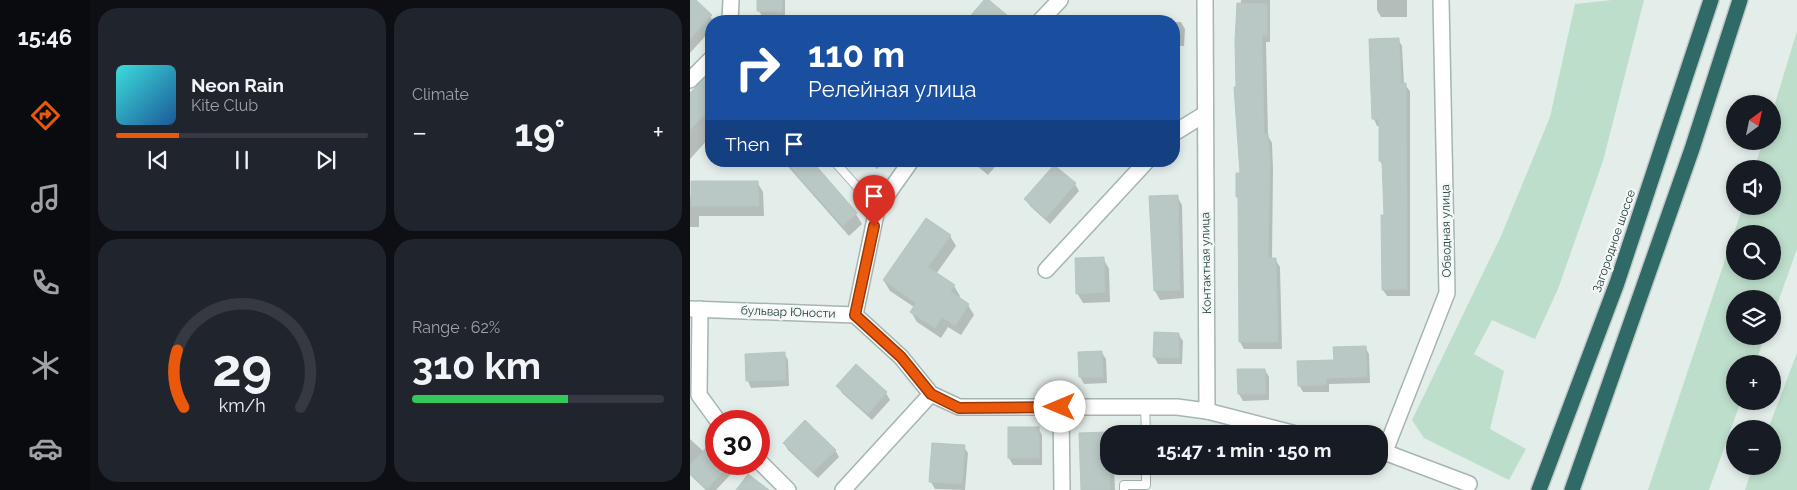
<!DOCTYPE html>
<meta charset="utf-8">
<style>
:root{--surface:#171b24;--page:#20242c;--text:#f1f3f6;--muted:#9ea1a6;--line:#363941;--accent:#ea580c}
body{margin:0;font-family:Raleway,sans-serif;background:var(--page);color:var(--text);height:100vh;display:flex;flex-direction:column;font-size:19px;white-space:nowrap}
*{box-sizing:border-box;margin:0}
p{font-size:16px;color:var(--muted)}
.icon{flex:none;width:28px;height:28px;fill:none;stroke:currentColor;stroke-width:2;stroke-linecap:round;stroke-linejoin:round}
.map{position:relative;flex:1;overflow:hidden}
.details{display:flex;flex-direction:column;gap:8px;padding:8px;background:#0d0f14;width:600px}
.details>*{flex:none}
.banner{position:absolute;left:15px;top:15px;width:475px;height:152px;border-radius:20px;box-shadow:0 2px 8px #0003;background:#1a4fa0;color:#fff;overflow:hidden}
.needle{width:32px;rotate:33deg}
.controls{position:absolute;left:1036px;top:95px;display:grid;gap:10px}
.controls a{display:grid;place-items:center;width:55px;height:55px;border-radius:50%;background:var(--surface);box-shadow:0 2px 8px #0003;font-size:25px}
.speed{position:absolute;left:15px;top:410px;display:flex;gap:10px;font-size:25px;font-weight:700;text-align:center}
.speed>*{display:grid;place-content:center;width:65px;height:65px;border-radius:50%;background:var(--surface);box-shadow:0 2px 8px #0003;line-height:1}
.speed .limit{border:8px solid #d22;background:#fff;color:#111}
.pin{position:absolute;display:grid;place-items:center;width:42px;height:42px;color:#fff;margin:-51px -21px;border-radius:50% 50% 50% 0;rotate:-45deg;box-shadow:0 0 5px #0007}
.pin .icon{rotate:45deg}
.me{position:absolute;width:55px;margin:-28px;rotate:270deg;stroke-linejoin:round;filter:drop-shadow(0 0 4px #0008)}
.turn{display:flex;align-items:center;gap:18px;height:105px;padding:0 20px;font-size:22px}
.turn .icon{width:65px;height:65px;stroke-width:2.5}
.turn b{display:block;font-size:35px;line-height:42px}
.then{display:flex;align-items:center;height:48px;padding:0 20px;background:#0003;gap:10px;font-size:19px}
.big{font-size:38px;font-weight:700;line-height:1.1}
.details .tile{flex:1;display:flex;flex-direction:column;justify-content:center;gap:8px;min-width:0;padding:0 18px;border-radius:20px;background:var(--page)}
.details .dial{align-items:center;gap:0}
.dial svg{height:130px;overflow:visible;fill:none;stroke:var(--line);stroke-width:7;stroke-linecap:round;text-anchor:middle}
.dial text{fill:var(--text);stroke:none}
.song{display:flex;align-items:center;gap:15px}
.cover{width:60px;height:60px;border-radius:8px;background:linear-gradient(135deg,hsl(180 70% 55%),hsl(210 70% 35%))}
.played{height:5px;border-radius:2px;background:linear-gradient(90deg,var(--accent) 25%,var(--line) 25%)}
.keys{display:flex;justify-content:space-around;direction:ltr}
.heat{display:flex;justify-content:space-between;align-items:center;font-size:28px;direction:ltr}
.charge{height:8px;border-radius:4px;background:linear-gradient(90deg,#34c759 62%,var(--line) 0)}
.details .tiles{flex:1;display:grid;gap:8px;grid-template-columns:repeat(2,1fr)}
.trip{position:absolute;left:410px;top:425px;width:288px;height:50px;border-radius:20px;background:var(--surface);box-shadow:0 2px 8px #0003;font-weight:700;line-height:50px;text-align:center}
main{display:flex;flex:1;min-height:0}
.dock{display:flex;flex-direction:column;width:90px;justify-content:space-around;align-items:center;background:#090b0e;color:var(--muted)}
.dock .icon{width:35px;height:35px}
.dock .current{color:var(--accent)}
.dock b{font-size:22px;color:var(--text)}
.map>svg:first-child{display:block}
</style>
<main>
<nav class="dock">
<b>15:46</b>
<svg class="icon current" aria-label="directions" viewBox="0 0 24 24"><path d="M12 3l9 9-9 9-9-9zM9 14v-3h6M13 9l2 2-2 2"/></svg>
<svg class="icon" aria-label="music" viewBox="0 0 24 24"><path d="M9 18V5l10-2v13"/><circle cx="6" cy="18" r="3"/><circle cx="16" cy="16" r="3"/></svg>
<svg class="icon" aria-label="phone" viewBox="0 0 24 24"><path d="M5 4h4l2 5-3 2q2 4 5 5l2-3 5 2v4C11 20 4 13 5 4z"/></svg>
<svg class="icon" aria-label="climate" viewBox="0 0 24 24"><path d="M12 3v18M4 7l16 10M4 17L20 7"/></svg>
<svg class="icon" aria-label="car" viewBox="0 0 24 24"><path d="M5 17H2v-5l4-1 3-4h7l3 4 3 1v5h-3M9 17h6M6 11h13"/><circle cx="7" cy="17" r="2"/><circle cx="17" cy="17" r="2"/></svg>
</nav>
<section class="details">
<div class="tiles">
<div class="tile">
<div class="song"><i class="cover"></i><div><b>Neon Rain</b><p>Kite Club</p></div></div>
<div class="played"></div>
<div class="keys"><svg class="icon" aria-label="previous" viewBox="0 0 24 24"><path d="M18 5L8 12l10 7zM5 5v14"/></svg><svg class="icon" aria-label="pause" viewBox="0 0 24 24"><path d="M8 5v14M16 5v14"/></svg><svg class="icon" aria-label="next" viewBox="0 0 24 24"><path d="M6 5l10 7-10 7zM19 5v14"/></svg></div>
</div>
<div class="tile"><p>Climate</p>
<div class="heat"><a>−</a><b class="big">19°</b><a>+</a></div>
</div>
<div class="tile dial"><svg viewBox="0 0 100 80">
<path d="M14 69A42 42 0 1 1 86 69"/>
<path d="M14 69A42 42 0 0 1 10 34" stroke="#ea580c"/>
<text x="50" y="56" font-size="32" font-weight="700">29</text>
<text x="50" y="72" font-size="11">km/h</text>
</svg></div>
<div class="tile"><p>Range · 62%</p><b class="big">310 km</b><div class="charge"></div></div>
</div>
</section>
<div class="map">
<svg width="1107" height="490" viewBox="0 0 1107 490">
<rect width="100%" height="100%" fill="#e3edea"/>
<g fill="#bddecb" fill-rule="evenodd">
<path d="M922,0h32l-41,161 -45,128 -23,50 -43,-19 -18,34 30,17 -14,58 36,20 -17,31 -85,-42 -12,-18 89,-184 49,-119 25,-113z"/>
<path d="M1107,31v218l-24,67 -1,-17h-37v37h30l-10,28h-20v37h6l-32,89h-61l95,-284h29v-37h-18l9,-28h9l1,-31zM1045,234h37v37h-37z"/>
<path d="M1107,353v137h-52l8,-24h19v-37h-4z"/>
</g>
<g fill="#0003">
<path d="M0,0h4l20,21h-3v9l-21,23z"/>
<path d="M69,0h26v18h-22l-4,-7z"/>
<path d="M551,0h29v42h-4l2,94 4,7 1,26 -1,90h3l5,8 2,82h-38l-4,-7v-141l-3,-4 4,-23 -3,-86z"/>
<path d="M687,0h30v17h-26l-4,-7z"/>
<path d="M484,22h7l4,7 -1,17h-10z"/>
<path d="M708,39l4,7 2,38 6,7v205h-23l-4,-6 2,-74 -1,-49 -4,-6v-35h-3l-3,-7 -4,-79z"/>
<path d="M21,74v62l-21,23v-62z"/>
<path d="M93,161h27l46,53 6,10 -13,12z"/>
<path d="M179,161h15l-7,8z"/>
<path d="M281,161h29l-12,14z"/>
<path d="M67,182l6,10 1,24h-65v11h-9v-30z"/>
<path d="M385,184l4,7 -29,33 -20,-18 -4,-7z"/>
<path d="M487,196l5,9 2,93 -24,2 -5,-9z"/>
<path d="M260,236l6,10 -20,28 18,12 6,10 -2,2 10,7 6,10 -13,20 -13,-8 -7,11 -24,-16 -6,-10 3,-5 -24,-16 -6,-10z"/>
<path d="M413,258l6,11 1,33 -27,1 -6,-10z"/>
<path d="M489,335l4,6 -1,23h-24l-4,-7z"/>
<path d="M675,347l4,7 1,29 -41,1v8h-26l-4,-7 36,-24z"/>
<path d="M94,353l4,7 1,26 -38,2 -3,-7z"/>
<path d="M389,353h23l4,6 1,24 -23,1 -4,-7z"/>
<path d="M166,366l30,27 4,7 -18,20 -30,-27 -4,-7z"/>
<path d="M575,370l4,7v23l-26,1 -4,-7 -1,-23z"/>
<path d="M348,428l4,7v30h-29l-4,-7z"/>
<path d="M0,439l14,13 3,-4 9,9v7h8l7,10 -15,16h-10l-16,-15z"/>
<path d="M94,443l51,7 4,7 -21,21 -30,-28z"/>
<path d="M274,447l4,6 -3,37 -30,-1 -4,-7z"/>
<path d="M419,466h27l-22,1 1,23h-32z"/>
</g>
<g fill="#b9c8c4" stroke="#b6c7c2">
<path d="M0,0h6l16,15 -22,24z"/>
<path d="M67,0h25v12l-25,-1z"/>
<path d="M294,0h5l25,21h-48z"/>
<path d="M547,3l30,1v31h-5l2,99h4l2,26 -2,98h8l2,84h-39l-1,-145h-2v-24h4l-6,-86h2l-1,-46z"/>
<path d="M709,38l2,45h5l1,206 -25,1 -1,-75h3l-2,-54h-3v-42h-7l-3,-80z"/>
<path d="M21,72v35l-21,23v-37z"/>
<path d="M95,161h27l45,52 -14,13z"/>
<path d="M364,165l22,18 -30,35 -22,-19z"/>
<path d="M1,181h67l1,25h-68z"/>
<path d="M488,195l2,95 -26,1 -5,-95z"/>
<path d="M236,218l25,17 -23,32 27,18 -5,6 19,13 -14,22 -13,-9 -7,11 -25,-16 6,-9 -33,-23z"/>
<path d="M414,257l1,35 -29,2 -1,-36z"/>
<path d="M464,332l25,1v25l-26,-1z"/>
<path d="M676,346l1,31 -41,1v7l-28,1 -1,-25 37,-1 -1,-13z"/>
<path d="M412,351l1,26h-24l-1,-25z"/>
<path d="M95,352l1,28 -40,1 -1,-27z"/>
<path d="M166,364l31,28 -19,22 -32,-28z"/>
<path d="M547,369h28l1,25h-28z"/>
<path d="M115,420l31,30 -23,22 -30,-29z"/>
<rect x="318" y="427" width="31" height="31"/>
<path d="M419,432l1,58h-29l-2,-57z"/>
<path d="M242,443l33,2 -3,39 -33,-2z"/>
<path d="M17,447l9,8v9h14l-23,25 -17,-15v-9z"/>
<path d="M58,474l21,16h-33z"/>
</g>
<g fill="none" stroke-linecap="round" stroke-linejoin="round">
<g stroke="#a6b5b2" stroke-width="10">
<g id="lane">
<path d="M144,161l43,48"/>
<path d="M455,406l1,28"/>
<path d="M434,490v-5h22v-19"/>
</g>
</g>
<g stroke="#a6b5b2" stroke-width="18">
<g id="street">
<path d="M515,0l2,411"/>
<path d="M40,21l1,-21"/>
<path d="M350,21l20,-21"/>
<path d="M0,80l21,-21"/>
<path d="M484,133l31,-19"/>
<path d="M356,270l101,-109"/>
<path d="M0,309l165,6 46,42 30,37 28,13h218l30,4 89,23"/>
<path d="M10,309l-1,86 19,26"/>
<path d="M165,315l22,-106 34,-48"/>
<path d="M371,407l1,83"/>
<path d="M689,450l90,34"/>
<path d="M695,451l62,-158 -6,-293"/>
<path d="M69,461l29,29"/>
<path d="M153,490l88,-96"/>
</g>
</g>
<g stroke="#c1c9c8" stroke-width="18">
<g id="highway">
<path d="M849,490l78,-207 94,-283"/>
<path d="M882,490l120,-341 48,-149"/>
</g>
</g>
<use href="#lane" stroke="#fff" stroke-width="8"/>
<use href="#street" stroke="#fff" stroke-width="15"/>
<use href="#highway" stroke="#2f6a67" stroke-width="15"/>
</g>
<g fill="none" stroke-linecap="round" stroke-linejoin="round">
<g stroke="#983908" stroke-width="12">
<path id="route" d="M184,226l-19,89 46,42 30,37 28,14 101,-1"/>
</g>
<use href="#route" stroke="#ea580c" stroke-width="9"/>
</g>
<g text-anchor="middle" stroke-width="4.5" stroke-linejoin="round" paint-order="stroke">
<g font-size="12" fill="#233e3b" stroke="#f4f9f8">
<text transform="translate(756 231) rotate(-91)" y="4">Обводная улица</text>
<text transform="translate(924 241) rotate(-71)" y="4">Загородное шоссе</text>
<text transform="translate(516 263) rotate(-91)" y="4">Контактная улица</text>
<text transform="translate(98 312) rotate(2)" y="4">бульвар Юности</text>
</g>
</g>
</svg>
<div class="controls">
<a><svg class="needle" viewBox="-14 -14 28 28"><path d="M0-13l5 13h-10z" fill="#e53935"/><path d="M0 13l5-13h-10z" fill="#9ea1a6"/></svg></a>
<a><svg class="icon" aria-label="sound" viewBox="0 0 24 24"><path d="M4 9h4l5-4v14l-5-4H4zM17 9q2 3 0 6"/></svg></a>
<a><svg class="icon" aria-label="search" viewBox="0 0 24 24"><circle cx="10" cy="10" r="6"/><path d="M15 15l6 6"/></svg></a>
<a><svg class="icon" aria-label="layers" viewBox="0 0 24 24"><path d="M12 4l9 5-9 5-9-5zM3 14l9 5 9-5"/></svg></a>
<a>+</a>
<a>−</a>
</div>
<div class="speed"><div class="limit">30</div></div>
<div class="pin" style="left:184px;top:226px;background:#d93025"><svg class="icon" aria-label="arrive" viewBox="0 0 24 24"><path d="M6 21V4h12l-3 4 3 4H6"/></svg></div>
<svg class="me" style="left:370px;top:407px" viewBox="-20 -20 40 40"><circle r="19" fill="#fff"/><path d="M0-13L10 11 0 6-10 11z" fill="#ea580c"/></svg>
<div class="trip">15:47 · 1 min · 150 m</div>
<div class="banner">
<div class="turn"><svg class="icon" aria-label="right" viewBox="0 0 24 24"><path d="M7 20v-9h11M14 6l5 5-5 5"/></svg><div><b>110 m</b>Релейная улица</div></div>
<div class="then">Then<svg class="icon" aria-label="arrive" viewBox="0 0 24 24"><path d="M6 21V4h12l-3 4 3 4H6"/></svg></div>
</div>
</div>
</main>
